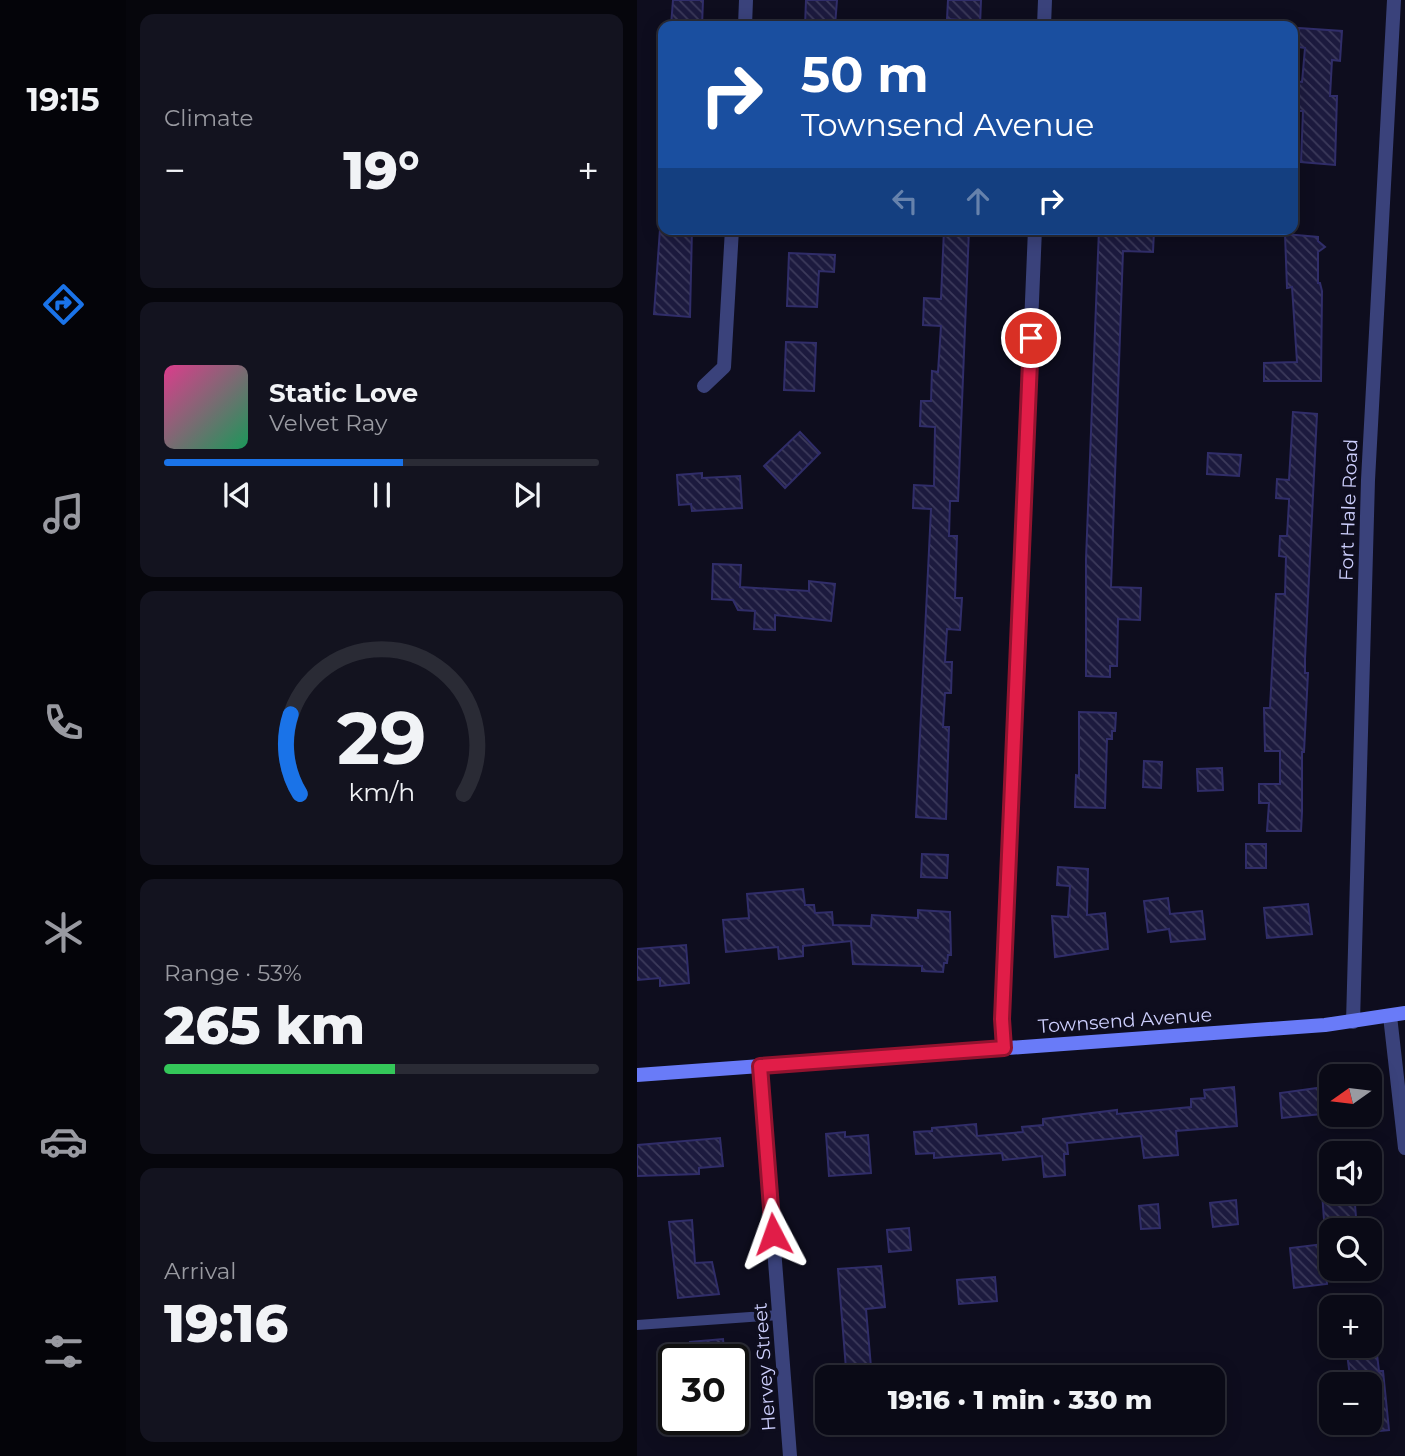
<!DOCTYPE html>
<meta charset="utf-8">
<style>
:root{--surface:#0a0a16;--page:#13131f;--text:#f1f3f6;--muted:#999aa1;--line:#2a2b35;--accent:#1a73e8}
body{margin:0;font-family:Montserrat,sans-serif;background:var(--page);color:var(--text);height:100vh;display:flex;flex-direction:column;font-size:26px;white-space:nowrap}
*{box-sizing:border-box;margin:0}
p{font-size:23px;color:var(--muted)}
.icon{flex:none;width:38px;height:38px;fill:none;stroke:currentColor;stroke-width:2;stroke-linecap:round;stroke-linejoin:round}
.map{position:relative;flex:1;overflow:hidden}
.panel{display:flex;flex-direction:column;gap:14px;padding:14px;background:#06060c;width:511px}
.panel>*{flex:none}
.guide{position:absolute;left:21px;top:21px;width:640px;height:214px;border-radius:14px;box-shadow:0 4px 18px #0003,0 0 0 2px var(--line);background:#1a4fa0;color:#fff;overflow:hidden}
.needle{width:46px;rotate:256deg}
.tools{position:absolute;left:682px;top:1064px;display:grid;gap:14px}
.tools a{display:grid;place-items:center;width:63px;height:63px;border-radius:14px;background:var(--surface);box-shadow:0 4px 18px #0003,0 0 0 2px var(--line);font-size:35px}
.speed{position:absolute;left:21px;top:1344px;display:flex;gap:14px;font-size:35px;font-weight:700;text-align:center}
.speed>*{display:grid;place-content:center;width:91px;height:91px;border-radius:50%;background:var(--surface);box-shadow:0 4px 18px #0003,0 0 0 2px var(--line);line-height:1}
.speed .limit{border:4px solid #111;border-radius:10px;background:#fff;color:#111}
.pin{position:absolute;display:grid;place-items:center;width:60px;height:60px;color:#fff;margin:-30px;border:4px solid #fff;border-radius:50%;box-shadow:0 2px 7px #0007}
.me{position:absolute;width:77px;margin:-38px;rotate:356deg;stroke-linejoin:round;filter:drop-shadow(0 0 5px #0008)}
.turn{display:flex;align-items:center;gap:24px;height:147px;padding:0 28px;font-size:32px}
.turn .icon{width:91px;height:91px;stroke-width:2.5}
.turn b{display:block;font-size:49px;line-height:60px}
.lanes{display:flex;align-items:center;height:66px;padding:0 28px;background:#0003;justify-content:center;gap:35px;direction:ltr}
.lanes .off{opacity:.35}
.big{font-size:52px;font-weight:800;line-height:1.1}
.panel .widget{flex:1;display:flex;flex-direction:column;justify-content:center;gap:10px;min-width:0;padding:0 24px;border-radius:14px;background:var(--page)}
.panel .dial{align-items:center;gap:0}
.dial svg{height:182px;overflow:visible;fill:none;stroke:var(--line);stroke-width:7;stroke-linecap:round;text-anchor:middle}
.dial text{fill:var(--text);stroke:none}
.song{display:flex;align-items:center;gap:21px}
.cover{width:84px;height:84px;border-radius:10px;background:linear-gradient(135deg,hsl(330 70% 55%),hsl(150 70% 35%))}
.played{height:7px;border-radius:4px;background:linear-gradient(90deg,var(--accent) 55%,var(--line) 55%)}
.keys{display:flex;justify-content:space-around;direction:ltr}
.heat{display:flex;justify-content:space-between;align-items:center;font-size:38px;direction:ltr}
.charge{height:10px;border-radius:5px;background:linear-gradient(90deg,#34c759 53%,var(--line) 0)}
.trip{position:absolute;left:178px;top:1365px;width:410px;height:70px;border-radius:14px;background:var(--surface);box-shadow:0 4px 18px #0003,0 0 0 2px var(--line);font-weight:800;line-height:70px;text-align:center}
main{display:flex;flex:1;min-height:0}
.dock{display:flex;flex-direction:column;width:126px;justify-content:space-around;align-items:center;background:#040409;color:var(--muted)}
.dock .icon{width:49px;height:49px}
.dock .selected{color:var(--accent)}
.dock b{font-size:32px;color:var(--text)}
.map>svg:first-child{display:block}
</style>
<main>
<nav class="dock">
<b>19:15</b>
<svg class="icon selected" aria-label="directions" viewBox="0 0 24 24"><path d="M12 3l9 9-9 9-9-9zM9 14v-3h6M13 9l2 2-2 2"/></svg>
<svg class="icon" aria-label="music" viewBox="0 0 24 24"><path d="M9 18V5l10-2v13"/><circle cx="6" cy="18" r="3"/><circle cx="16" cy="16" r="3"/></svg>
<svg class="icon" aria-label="phone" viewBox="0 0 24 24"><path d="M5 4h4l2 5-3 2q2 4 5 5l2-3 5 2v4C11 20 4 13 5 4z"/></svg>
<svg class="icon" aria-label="climate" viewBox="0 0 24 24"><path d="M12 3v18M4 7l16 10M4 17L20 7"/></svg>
<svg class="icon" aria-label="car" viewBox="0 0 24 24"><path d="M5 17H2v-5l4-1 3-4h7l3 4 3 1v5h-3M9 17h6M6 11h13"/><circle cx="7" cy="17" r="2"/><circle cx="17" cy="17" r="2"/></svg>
<svg class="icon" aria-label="filters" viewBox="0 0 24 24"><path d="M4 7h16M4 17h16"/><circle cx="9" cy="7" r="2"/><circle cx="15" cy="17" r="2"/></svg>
</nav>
<section class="panel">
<div class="widget"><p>Climate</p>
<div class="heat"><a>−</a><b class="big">19°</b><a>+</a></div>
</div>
<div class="widget">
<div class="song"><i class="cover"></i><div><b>Static Love</b><p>Velvet Ray</p></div></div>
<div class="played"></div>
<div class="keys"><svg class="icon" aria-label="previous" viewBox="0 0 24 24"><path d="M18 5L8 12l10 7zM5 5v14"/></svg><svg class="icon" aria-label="pause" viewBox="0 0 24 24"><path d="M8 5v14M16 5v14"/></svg><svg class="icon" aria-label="next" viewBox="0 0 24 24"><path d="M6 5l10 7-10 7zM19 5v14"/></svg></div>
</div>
<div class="widget dial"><svg viewBox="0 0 100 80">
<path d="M14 69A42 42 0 1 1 86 69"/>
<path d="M14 69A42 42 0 0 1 10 34" stroke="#1a73e8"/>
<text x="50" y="56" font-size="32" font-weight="700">29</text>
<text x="50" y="72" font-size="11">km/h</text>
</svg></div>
<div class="widget"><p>Range · 53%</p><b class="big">265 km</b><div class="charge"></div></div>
<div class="widget"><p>Arrival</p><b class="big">19:16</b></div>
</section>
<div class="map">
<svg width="768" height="1456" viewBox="0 0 768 1456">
<defs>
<pattern id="building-back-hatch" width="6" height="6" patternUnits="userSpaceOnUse" patternTransform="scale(1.75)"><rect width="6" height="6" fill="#1c1a3e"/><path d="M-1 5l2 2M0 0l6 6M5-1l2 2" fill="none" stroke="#3c3a5b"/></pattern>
</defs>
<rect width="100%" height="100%" fill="#0e0d1e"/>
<g fill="url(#building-back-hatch)" stroke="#302d69" stroke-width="2">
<path d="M36,0h30l-1,26h-31z"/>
<path d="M169,0h31l-2,26h-30z"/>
<path d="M311,0h33l-1,26h-21v-6l-12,-1z"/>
<path d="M662,28l43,3 -2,30 -8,-1 -2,36h7l-2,69 -34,-3 2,-51h-7v-13h-3v-17l9,1 3,-34 -7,-1z"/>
<path d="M23,229h32l-2,88 -36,-3z"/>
<path d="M307,229h25l-11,272h-8l-1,35h8l-2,62h7l-2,32 -13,-1 -2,33h7l-1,31h-6l-2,34h6l-3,92 -30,-2 15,-308 -18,-1 1,-23 20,1 1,-59 -15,-1 1,-25h10l1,-30 6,1 3,-46 -18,-1 1,-27 17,1z"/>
<path d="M462,229l55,2 -1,21 -30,-1 -12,336 30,1 -1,32 -22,-1 -1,47h-7v11l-24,-1v-117z"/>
<path d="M648,234l33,3v4l7,6 -7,5v31h2l2,8 -1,90h-57v-18l33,-1 -5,-75 -5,1z"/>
<path d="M152,253l46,2 -1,17 -15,-1 -2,36 -30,-1z"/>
<path d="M149,342l30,1 -2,48 -30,-1z"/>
<path d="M656,412l24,2 -12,245v14h3l-4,79h-2v60l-1,19h-34l2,-28h-10v-19h21v-33h-15l-1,-43h6l6,-114h9l1,-37 -7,-1 1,-20h7l2,-34v-3l-13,-1 1,-19 12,1z"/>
<path d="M163,432l20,21 -35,35 -21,-22z"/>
<path d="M571,453l33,2 -2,21 -32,-2z"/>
<path d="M65,473v5l38,-2 2,32 -50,3 -1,-7 -12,1 -2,-30z"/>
<path d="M76,564l28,1 -1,22 69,4v-10l26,3 -4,37 -56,-6v15l-21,-1 1,-18 -17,-1 -5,-10 -21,-1z"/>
<path d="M442,712l37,1 -1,18h-3v8h-5l-2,69 -30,-1 1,-32 3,1z"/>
<path d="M507,761l18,1 -1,26 -18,-1z"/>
<path d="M585,768l1,22 -25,1 -1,-22z"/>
<rect x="609" y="844" width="20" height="24"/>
<path d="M285,854l26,1 -1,23 -26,-1z"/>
<path d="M421,867l30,2 -1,46 18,-2 3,36 -53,8 -3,-41 16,1 2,-31 -13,-1z"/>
<path d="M166,889l2,16h9l1,8 17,-1 1,13 38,1 1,-11 46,3v-8l32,2 1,43h-3l-1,8h-3l-1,9 -21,-1v-5l-69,-2 -2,-23 -48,5v10l-24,3 -1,-12 -52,5 -3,-32 26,-2 -2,-24z"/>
<path d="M531,898l2,16 32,-3 3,28 -34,3 -2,-13 -21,3 -4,-31z"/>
<path d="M671,904l4,30 -45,4 -3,-30z"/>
<path d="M49,945l3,38 -29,3v-8l-23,2v-31z"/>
<path d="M695,1086v27l-50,5 -2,-25z"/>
<path d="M597,1087l3,39 -61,5 2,24 -34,3 -3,-22 -74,7 1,11h-4l1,21 -21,2 -2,-21 -39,4 -1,-7 -68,5v-5l-18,1 -2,-22 18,-1v-3l44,-4 1,12 46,-4 -1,-5 21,-2v-6l74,-9v4l74,-7v-8l14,-1 -1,-8z"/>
<path d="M208,1132v5l23,-2 3,38 -42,3 -3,-42z"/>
<path d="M83,1138l3,28 -24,2v6l-62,2v-31z"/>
<path d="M685,1192h32l2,25 -32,3z"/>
<path d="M599,1200l2,24 -25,3 -3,-24z"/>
<path d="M521,1204l2,24 -19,1 -2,-23z"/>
<path d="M55,1220l3,43 17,-1 7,32 -41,4 -9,-76z"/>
<path d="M272,1228l2,22 -22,2 -2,-22z"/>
<path d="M686,1244l4,40 -33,4 -4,-40z"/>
<path d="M244,1266l4,41 -19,2 5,58 -25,2 -8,-100z"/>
<path d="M358,1277l2,24 -38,3 -2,-24z"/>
<path d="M86,1339l2,21h-33l-2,-18z"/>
<path d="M709,1346h30l3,25h4l6,59 -19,2v-48h-19z"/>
</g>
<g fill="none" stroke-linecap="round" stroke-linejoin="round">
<path stroke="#3a427b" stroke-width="10" d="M0,1325l142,-10"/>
<g stroke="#3a427b" stroke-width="14">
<path d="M108,26l1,-26"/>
<path d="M407,26l1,-26"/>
<path d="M67,386l20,-19 8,-138"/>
<path d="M753,1016l15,132"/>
<path d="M367,1048l-2,-29 33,-790"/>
<path d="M123,1066l30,390"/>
</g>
<path stroke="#3a427b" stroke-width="14" d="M716,1022l15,-542 26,-480"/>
<path stroke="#697bf8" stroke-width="14" d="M0,1075l688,-50 80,-12"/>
</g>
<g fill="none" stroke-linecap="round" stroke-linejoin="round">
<g stroke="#92132f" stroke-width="18">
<path id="route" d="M136,1234l-13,-168 244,-18 -2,-29 29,-681"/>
</g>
<use href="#route" stroke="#e11d48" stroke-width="12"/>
</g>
<g text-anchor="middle" stroke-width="7" stroke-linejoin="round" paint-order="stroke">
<g font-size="19" fill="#cdcffd" stroke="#0e0d1e">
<text transform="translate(711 510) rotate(-88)" y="7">Fort Hale Road</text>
<text transform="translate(488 1020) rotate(-4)" y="7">Townsend Avenue</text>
<text transform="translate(127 1367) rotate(-94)" y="7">Hervey Street</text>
</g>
</g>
</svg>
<div class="tools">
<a><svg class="needle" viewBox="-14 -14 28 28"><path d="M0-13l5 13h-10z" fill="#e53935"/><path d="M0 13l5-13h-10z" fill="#999aa1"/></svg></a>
<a><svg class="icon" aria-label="sound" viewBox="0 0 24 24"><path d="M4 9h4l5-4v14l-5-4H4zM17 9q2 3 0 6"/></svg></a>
<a><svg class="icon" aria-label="search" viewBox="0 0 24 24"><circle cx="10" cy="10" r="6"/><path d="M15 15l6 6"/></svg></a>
<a>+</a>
<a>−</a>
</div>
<div class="speed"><div class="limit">30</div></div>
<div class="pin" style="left:394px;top:338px;background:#d93025"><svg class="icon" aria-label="arrive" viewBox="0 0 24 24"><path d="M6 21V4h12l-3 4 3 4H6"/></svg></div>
<svg class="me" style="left:136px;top:1234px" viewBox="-20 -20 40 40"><path d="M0-17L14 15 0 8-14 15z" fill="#e11d48" stroke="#fff" stroke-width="4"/></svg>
<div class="trip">19:16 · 1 min · 330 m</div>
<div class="guide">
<div class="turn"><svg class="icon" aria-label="right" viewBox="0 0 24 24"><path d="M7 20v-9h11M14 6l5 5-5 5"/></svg><div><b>50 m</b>Townsend Avenue</div></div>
<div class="lanes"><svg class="icon off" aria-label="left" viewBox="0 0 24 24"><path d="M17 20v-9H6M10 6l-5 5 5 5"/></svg><svg class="icon off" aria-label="ahead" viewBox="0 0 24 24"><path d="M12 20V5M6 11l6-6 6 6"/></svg><svg class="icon" aria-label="right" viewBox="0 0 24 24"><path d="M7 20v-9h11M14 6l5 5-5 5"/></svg></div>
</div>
</div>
</main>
